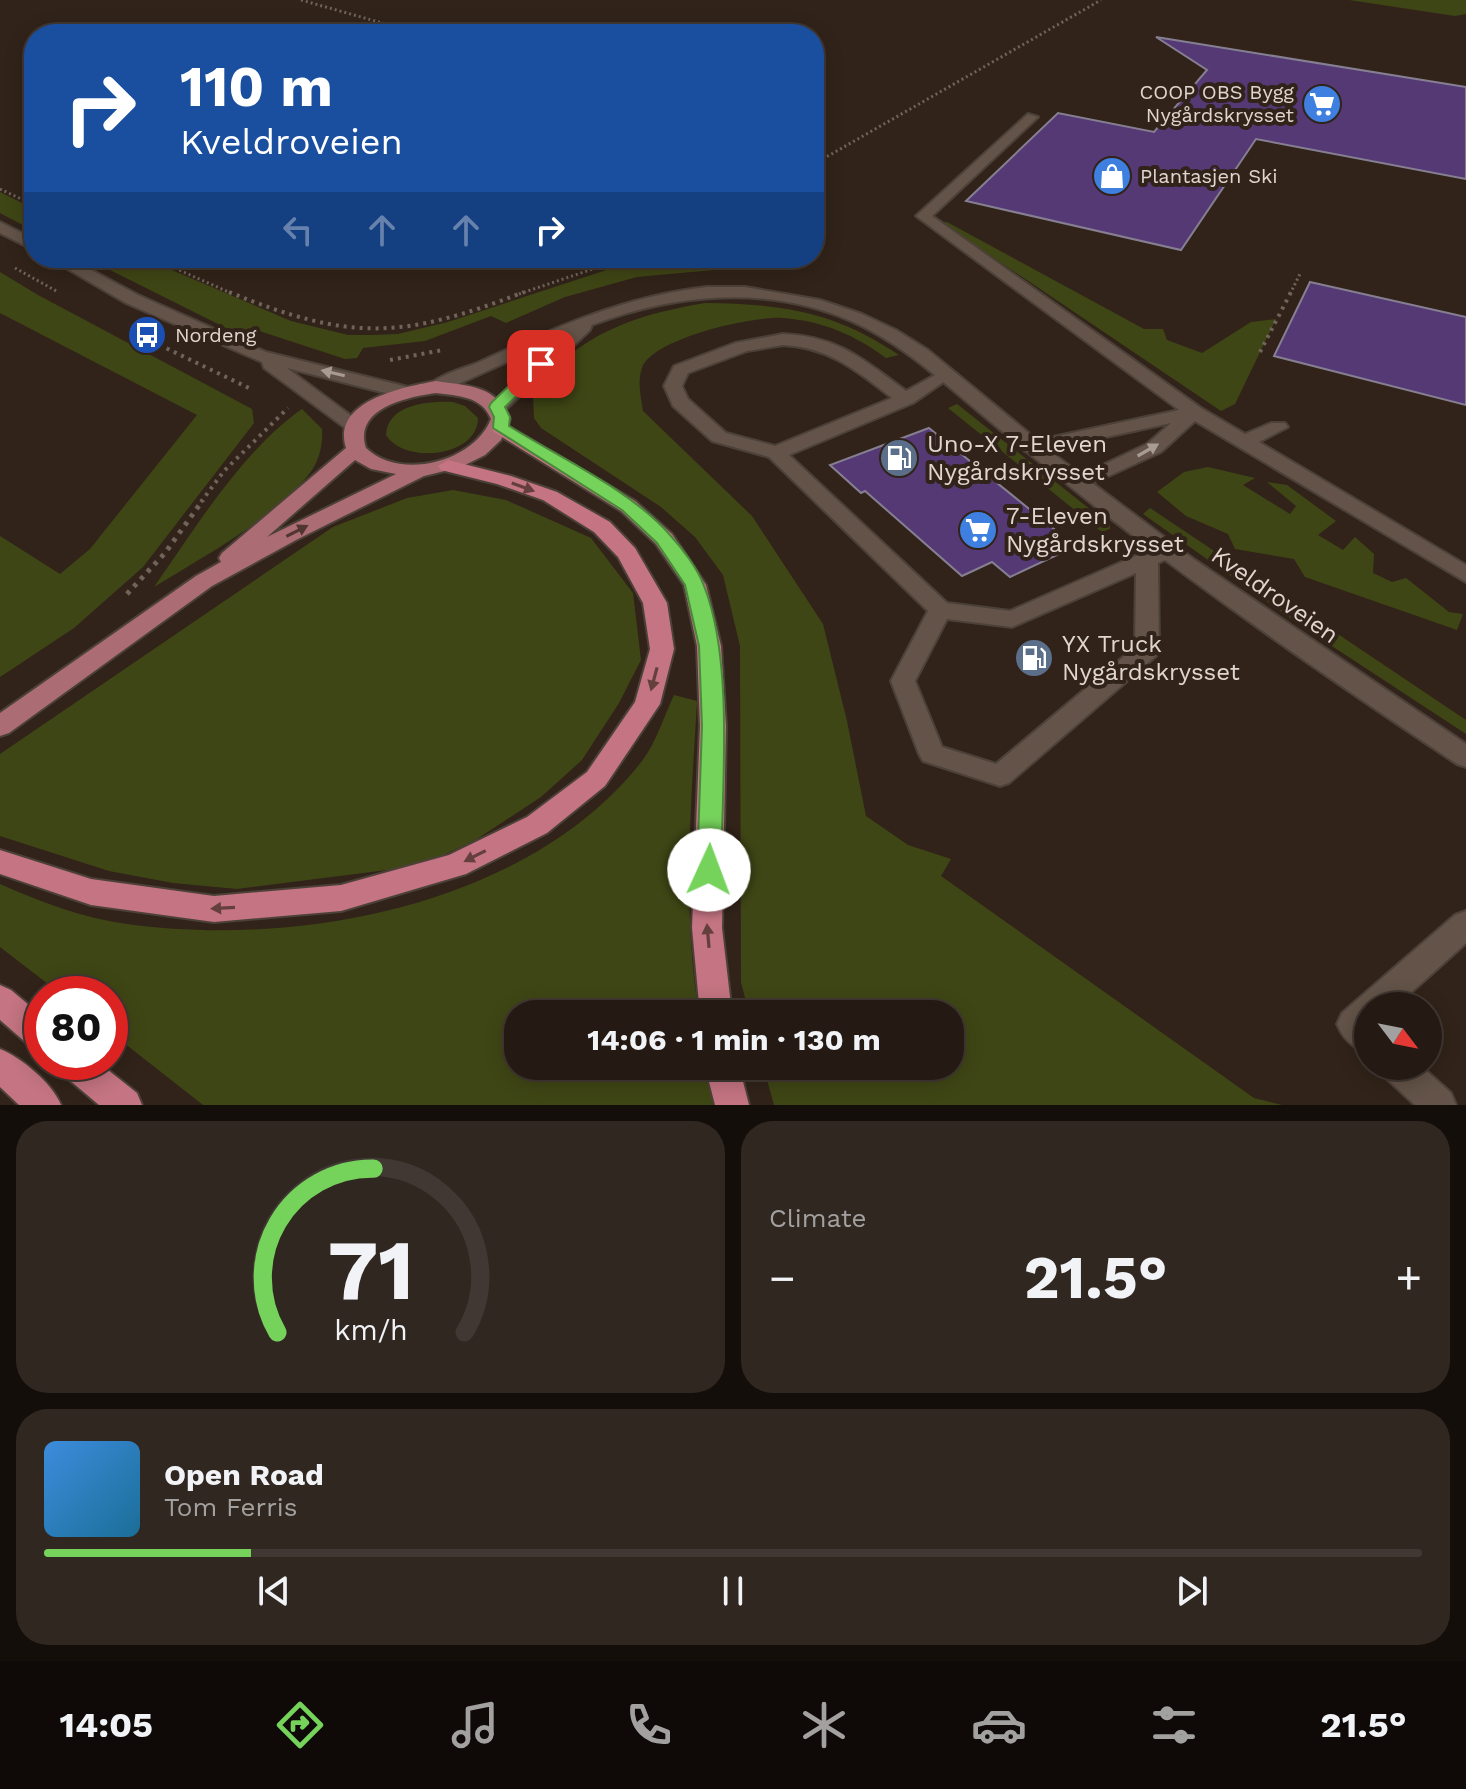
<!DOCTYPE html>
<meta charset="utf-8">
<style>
:root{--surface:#251a13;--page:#312721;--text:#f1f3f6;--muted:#a3a1a0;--line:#423833;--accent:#75d25b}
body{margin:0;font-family:"Work Sans",sans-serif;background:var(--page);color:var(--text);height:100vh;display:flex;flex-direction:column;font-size:30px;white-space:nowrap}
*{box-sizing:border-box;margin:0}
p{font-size:26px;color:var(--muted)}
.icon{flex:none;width:44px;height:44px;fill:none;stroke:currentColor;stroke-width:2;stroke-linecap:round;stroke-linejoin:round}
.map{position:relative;height:1105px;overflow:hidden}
.panel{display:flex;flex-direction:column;gap:16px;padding:16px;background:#140e0a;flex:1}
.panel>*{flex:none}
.hud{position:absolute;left:24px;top:24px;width:800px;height:244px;border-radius:32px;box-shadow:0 4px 20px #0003,0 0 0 2px var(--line);background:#1a4fa0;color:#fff;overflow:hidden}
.needle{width:52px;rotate:122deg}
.controls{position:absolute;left:1354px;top:992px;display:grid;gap:16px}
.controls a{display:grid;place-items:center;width:88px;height:88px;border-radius:50%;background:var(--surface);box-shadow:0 4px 20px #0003,0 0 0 2px var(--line);font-size:40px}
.speed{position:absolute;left:24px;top:976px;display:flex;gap:16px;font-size:40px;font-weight:700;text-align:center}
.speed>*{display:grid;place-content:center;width:104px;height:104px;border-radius:50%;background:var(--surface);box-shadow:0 4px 20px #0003,0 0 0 2px var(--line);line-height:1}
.speed .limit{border:12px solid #d22;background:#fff;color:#111}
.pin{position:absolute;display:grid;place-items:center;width:68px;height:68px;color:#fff;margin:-34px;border-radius:16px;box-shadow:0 4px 12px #0006}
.me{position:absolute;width:88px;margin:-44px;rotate:2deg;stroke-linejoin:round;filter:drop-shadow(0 0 6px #0008)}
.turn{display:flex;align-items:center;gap:28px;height:168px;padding:0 24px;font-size:36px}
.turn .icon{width:104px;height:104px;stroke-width:2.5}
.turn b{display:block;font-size:56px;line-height:68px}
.lanes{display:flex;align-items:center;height:76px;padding:0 24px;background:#0003;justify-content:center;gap:40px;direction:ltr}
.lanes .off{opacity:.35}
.big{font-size:60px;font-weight:700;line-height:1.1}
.panel .widget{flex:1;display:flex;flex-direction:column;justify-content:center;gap:12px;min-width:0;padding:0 28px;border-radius:32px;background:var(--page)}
.panel .dial{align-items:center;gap:0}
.dial svg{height:208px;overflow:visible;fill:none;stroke:var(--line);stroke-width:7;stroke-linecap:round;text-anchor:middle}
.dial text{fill:var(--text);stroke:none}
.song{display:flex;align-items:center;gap:24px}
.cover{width:96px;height:96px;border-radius:12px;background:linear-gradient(135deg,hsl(210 70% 55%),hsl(200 70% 35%))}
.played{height:8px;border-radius:4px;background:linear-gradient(90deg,var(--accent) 15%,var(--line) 15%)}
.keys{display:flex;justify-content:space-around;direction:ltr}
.heat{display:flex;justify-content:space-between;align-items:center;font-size:44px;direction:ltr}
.panel .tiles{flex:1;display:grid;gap:16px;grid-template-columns:1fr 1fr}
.widget:last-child{grid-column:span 2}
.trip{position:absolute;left:504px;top:1000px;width:460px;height:80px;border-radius:32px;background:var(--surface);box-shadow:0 4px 20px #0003,0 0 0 2px var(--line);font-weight:700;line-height:80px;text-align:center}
.menu{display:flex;height:128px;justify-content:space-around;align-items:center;background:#0f0a08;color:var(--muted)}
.menu .icon{width:56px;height:56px}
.menu .on{color:var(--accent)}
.menu b{font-size:36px;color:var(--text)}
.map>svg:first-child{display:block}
</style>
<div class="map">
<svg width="1466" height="1105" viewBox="0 0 1466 1105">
<rect width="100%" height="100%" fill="#312319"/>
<g fill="#3f4615">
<path d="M1349,0h117v14l-11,2z"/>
<path d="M0,192l34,17v22l-34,-18z"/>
<path d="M947,222l197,107h19l4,11 35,13 49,-31 25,-3 -41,85 -14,7 -279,-188z"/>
<path d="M86,258h58l147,63 57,14h24l26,-1 50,-12 195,-64h140l3,3 -60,2 10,5 -99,9 -72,20 -59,26 -15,-7 -66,25 -62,7 -6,10 -12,1 -92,-30 -19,3z"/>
<path d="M0,272l38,23 214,114 2,14 -111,144 -69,61 -74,49v-141l60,38 30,-25 107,-134 -197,-102z"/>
<path d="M705,303c77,1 129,8 194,52l-13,3c-31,-23 -63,-37 -103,-40 -30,-2 -130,20 -141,50 -5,13 -1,30 1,43l109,105 71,108 24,97 19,95 42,29 43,14 -10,17 313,222 28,7h-508l-11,-39h187v-52h-201l-8,-32 -1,-336 -17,-71 -28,-38 -34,-30 -120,-79 -7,-10 -1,-23c43,-61 101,-80 172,-92z"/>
<path d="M453,402l12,4 13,12c0,39 -74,47 -92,17 1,-31 44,-34 67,-33z"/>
<path d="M957,404l153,121v4l-8,3 -154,-124z"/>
<path d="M302,409l20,20c1,14 -2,29 -10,41 -32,46 -110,87 -158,117 42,-60 88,-136 148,-178z"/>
<path d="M1208,467l47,11 -12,7 47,29 6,-8 -29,-24 20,3 49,36 -18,14 25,15 12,-13 19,17 -1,19 19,9 14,-4 43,34 14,2 -6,16 -152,-53 -11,-18 -59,-10 -7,-15 -42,-18 -29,-24 27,-20z"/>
<path d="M453,490l53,10 85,38 42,55 8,67 -22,43 -37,57 -41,37 -67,44 -55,25 -182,23 -64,-6 -64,-12 -109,-35v-82l333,-227 74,-29z"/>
<path d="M1150,508l316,212v14l-163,-107 -160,-113z"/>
<path d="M674,695l23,6c-6,104 -15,209 2,313h-181v52h189l8,39h-512l-93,-73v-38h-49l-61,-47v-63c41,18 82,34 127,40 172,24 403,-19 515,-163 14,-18 22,-45 32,-66z"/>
</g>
<g fill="#553975" stroke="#867f91" stroke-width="2">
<path d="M1156,37l310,50v92l-210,-40 -75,111 -215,-49 92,-88 96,19 53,-62z"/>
<path d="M1310,282l156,35v88l-192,-49z"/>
<path d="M929,428l130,105 -17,8 17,13 -49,23 -18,-15 -30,14 -97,-85 -4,2 -31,-28z"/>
</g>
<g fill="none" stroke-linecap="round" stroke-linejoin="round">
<g stroke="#4c4139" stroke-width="4">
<g id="service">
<path d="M1028,114l10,3 -106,99 269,192 44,26 26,-11h14l3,4 -29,15 207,123v17l-271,-161 -34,31 -83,38 -10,-6 3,-4 76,-36 24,-21 -139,30 -7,-2 -3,-4 3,-4 154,-33 -263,-194z"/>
<path d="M783,334c55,2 81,26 123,57l40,-22 9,5 -42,29 -124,52 158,148 63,8 148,-65h16l3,5 -3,5 -16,7 1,87 -3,6 -147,127 -9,3 -9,-3 -68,-22 -4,-7 -28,-73 37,-70 -159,-154 -57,-16 -39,-35 -9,-20 10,-20 61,-23zM783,345c46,2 74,26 109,53l-117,48 -49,-13 -38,-34 -6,-13 6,-13 59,-22zM1136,573l-1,74 -139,117 -54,-17 -27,-66 32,-62 65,8z"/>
<path d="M1466,911v32l-70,63h-28v47c-15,-5 -25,-14 -31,-29l5,-11 113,-98z"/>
<path d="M1380,1066h41l30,27 5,12h-41l-30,-28z"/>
</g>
</g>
<g stroke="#4c4139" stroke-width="4">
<path id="minor" d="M707,287h38l75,13 42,14 34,16 32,20 131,108 136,102 271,184v23l-9,-3c-126,-84 -251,-170 -370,-264 -36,-29 -73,-58 -108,-88 -41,-34 -78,-69 -128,-91 -84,-36 -175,-28 -259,4l-2,5 -86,81h-14l-2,-4 74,-70 -119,54 -7,2 -9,-6c11,-12 35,-18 50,-24 75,-34 147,-67 230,-76z"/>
</g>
<g stroke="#4c4139" stroke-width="4">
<g id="secondary">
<path d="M0,222l34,17v11l-34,-17z"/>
<path d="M49,258h20l69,37 128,57 146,36 2,4 -9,6 -118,-30 78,58 -3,4h-14l-84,-62 -2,-6 -136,-59z"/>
</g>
</g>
<g stroke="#4c4139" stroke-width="4">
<path id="primary" d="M436,381c33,5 60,4 74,38l-9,21 -16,15 -24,12 -37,9 -128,64 -84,46 -203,147 -9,3v-23l196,-137 25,-14 -2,-4 3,-5 124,-105c-15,-47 57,-61 90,-67zM436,393c22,3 46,3 55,26 -17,43 -91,62 -125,29 -13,-39 40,-51 70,-55zM355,460l16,9 25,5 -129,63z"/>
</g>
<g stroke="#4c4139" stroke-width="4">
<g id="trunk">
<path d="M501,422l134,79 37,33 34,51 15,61 5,80 -4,202 10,86h-32l-8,-86 8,-202 -3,-80 -13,-61 -28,-41 -35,-33 -127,-79 -3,-4 3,-4z"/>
<path d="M448,460l63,16 46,16 53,30 25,26 32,55 7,46 -14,55 -55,82 -58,47 -81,41 -125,37 -127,11 -123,-17 -91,-31v-24l91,29 123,17 127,-11 108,-30 78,-38 60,-45 48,-70 15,-53 -7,-46 -25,-46 -24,-25 -51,-32 -46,-16 -56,-14 -3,-4z"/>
<path d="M0,985l11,5 31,26v35l-11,-4 -31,-27z"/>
<path d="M0,1049c22,9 52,34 61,56h-42l-19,-18z"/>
<path d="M57,1062h41l39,31 5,12h-43l-38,-32z"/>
<path d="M705,1066h34l10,39h-34z"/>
</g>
</g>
<g stroke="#70635a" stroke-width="3" stroke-dasharray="2 3" stroke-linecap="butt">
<path d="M301,0l120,34"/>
<path d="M814,164l287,-164"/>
<path d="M0,189l34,16"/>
<path d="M152,258l81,36"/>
<path d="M15,268l43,24"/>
<path d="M519,294l106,-36"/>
<path d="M1290,294l11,-22"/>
</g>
<g stroke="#70635a" stroke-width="4" stroke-dasharray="3 5" stroke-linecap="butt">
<path d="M229,292c122,50 174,47 295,0"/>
<path d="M145,338l106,51"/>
<path d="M1260,352l31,-60"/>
<path d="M390,360l53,-10"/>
<path d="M201,502l23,-31 64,-63"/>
</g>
<path stroke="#70635a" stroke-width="5" stroke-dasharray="4 6" stroke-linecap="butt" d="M127,594l38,-41 38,-53"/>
<use href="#service" fill="#635348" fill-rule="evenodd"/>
<use href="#minor" fill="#635348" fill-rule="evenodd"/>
<use href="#secondary" fill="#635348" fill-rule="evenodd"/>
<use href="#primary" fill="#ac6c74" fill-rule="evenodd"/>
<use href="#trunk" fill="#c47482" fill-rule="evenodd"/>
</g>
<defs><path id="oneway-solid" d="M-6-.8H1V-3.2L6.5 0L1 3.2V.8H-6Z" transform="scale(2)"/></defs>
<g fill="#a89b92">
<use href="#oneway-solid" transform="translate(333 373) rotate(-167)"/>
<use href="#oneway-solid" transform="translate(1148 450) rotate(-30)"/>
</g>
<g fill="#643f3e">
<use href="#oneway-solid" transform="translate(523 487) rotate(20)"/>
<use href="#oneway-solid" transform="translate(654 679) rotate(105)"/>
<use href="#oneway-solid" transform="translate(475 856) rotate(153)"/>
<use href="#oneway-solid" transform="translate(223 908) rotate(177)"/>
<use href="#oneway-solid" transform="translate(708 936) rotate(-95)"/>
</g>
<use fill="#503530" href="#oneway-solid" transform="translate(297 531) rotate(-27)"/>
<path fill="#75d25b" stroke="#4c883b" stroke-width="2" d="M541,359l7,5 -2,3 -41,40 5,10 -1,9c51,32 122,64 161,109 12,13 28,34 34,51 30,75 18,202 17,284l-4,7 -8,3 -9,-3 -3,-7 5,-144 -3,-80 -14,-61 -28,-42 -35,-33 -129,-82 1,-11 -5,-10 2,-4 45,-43z"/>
<defs>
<g id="supermarket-disc" transform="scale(2)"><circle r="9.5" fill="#3f7fe0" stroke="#312319"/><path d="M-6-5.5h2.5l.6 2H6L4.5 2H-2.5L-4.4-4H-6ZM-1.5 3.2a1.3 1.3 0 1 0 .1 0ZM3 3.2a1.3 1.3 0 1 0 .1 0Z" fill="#fff"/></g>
<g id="shop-disc" transform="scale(2)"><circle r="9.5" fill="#3f7fe0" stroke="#312319"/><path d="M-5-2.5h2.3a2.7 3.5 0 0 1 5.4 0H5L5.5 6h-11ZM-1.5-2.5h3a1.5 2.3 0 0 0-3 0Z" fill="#fff"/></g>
<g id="bus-disc" transform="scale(2)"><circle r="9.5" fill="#1a4fb4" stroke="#312319"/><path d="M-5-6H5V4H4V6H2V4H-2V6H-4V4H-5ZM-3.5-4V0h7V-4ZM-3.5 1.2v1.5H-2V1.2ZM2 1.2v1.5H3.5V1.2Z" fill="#fff"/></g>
<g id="fuel-disc" transform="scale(2)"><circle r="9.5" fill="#5c6f8a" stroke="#312319"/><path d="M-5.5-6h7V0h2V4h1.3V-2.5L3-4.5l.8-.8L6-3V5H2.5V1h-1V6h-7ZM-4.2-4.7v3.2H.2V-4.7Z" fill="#fff"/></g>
</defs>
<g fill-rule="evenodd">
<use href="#supermarket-disc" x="1322" y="104"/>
<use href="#shop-disc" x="1112" y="176"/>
<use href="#bus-disc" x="147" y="335"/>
<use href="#fuel-disc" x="899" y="458"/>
<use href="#supermarket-disc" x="978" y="530"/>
<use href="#fuel-disc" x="1034" y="658"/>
</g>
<g text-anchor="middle" stroke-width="8" stroke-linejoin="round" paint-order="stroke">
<g font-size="20" fill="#e0d6cf" stroke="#312319" text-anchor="start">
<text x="1294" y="99" text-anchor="end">COOP OBS Bygg<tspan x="1294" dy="23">Nygårdskrysset</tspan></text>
<text x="1140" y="183">Plantasjen Ski</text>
<text x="175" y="342">Nordeng</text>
</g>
<g font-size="24" fill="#e0d6cf" stroke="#312319" text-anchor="start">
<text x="927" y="452">Uno-X 7-Eleven<tspan x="927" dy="28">Nygårdskrysset</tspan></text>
<text x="1006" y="524">7-Eleven<tspan x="1006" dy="28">Nygårdskrysset</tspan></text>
<text x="1062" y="652">YX Truck<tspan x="1062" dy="28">Nygårdskrysset</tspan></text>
</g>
<g font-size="24" fill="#e0d6cf" stroke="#312319">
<text transform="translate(1275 595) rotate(35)" y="8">Kveldroveien</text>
</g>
</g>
</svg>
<div class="controls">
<a><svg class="needle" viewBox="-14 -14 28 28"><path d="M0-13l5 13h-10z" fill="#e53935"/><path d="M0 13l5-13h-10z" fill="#a3a1a0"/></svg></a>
</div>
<div class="speed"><div class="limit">80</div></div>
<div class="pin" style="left:541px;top:364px;background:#d93025"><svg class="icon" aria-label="arrive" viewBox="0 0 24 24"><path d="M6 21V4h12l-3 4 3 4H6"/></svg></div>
<svg class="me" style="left:709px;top:870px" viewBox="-20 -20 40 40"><circle r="19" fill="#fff"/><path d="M0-13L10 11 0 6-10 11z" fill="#75d25b"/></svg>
<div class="trip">14:06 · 1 min · 130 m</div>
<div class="hud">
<div class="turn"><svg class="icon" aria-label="right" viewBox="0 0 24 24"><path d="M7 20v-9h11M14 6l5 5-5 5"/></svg><div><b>110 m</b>Kveldroveien</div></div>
<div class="lanes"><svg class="icon off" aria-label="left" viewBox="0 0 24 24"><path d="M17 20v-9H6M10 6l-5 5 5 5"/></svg><svg class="icon off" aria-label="ahead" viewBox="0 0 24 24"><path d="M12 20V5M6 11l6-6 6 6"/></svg><svg class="icon off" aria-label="ahead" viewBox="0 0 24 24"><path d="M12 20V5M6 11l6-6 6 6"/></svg><svg class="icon" aria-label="right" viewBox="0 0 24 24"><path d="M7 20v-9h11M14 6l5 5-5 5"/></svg></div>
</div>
</div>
<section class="panel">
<div class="tiles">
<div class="widget dial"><svg viewBox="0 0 100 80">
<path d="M14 69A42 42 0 1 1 86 69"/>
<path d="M14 69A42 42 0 0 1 51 6" stroke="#75d25b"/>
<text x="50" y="56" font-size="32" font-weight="700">71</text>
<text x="50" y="72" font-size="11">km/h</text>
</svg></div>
<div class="widget"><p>Climate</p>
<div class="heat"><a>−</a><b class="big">21.5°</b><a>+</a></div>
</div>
<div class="widget">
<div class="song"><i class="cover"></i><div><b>Open Road</b><p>Tom Ferris</p></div></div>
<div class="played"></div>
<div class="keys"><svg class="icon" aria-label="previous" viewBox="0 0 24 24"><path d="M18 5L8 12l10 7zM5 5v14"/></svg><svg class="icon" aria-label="pause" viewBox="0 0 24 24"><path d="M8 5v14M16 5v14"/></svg><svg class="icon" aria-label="next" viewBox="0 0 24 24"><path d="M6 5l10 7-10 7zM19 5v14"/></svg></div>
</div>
</div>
</section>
<nav class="menu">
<b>14:05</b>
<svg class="icon on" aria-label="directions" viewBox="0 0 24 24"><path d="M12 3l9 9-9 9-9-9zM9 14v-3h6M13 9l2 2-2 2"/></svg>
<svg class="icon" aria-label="music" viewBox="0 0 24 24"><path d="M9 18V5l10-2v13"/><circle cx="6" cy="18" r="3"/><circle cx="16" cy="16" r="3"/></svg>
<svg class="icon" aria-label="phone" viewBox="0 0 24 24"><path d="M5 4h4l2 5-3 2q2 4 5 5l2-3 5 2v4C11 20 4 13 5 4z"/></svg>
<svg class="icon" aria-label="climate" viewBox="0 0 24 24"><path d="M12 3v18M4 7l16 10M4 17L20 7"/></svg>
<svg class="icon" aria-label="car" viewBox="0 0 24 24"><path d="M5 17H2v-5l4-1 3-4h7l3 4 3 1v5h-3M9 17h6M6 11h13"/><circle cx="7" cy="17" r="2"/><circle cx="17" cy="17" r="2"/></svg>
<svg class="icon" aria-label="filters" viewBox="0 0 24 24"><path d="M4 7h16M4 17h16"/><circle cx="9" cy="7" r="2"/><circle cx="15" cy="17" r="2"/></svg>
<b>21.5°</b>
</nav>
